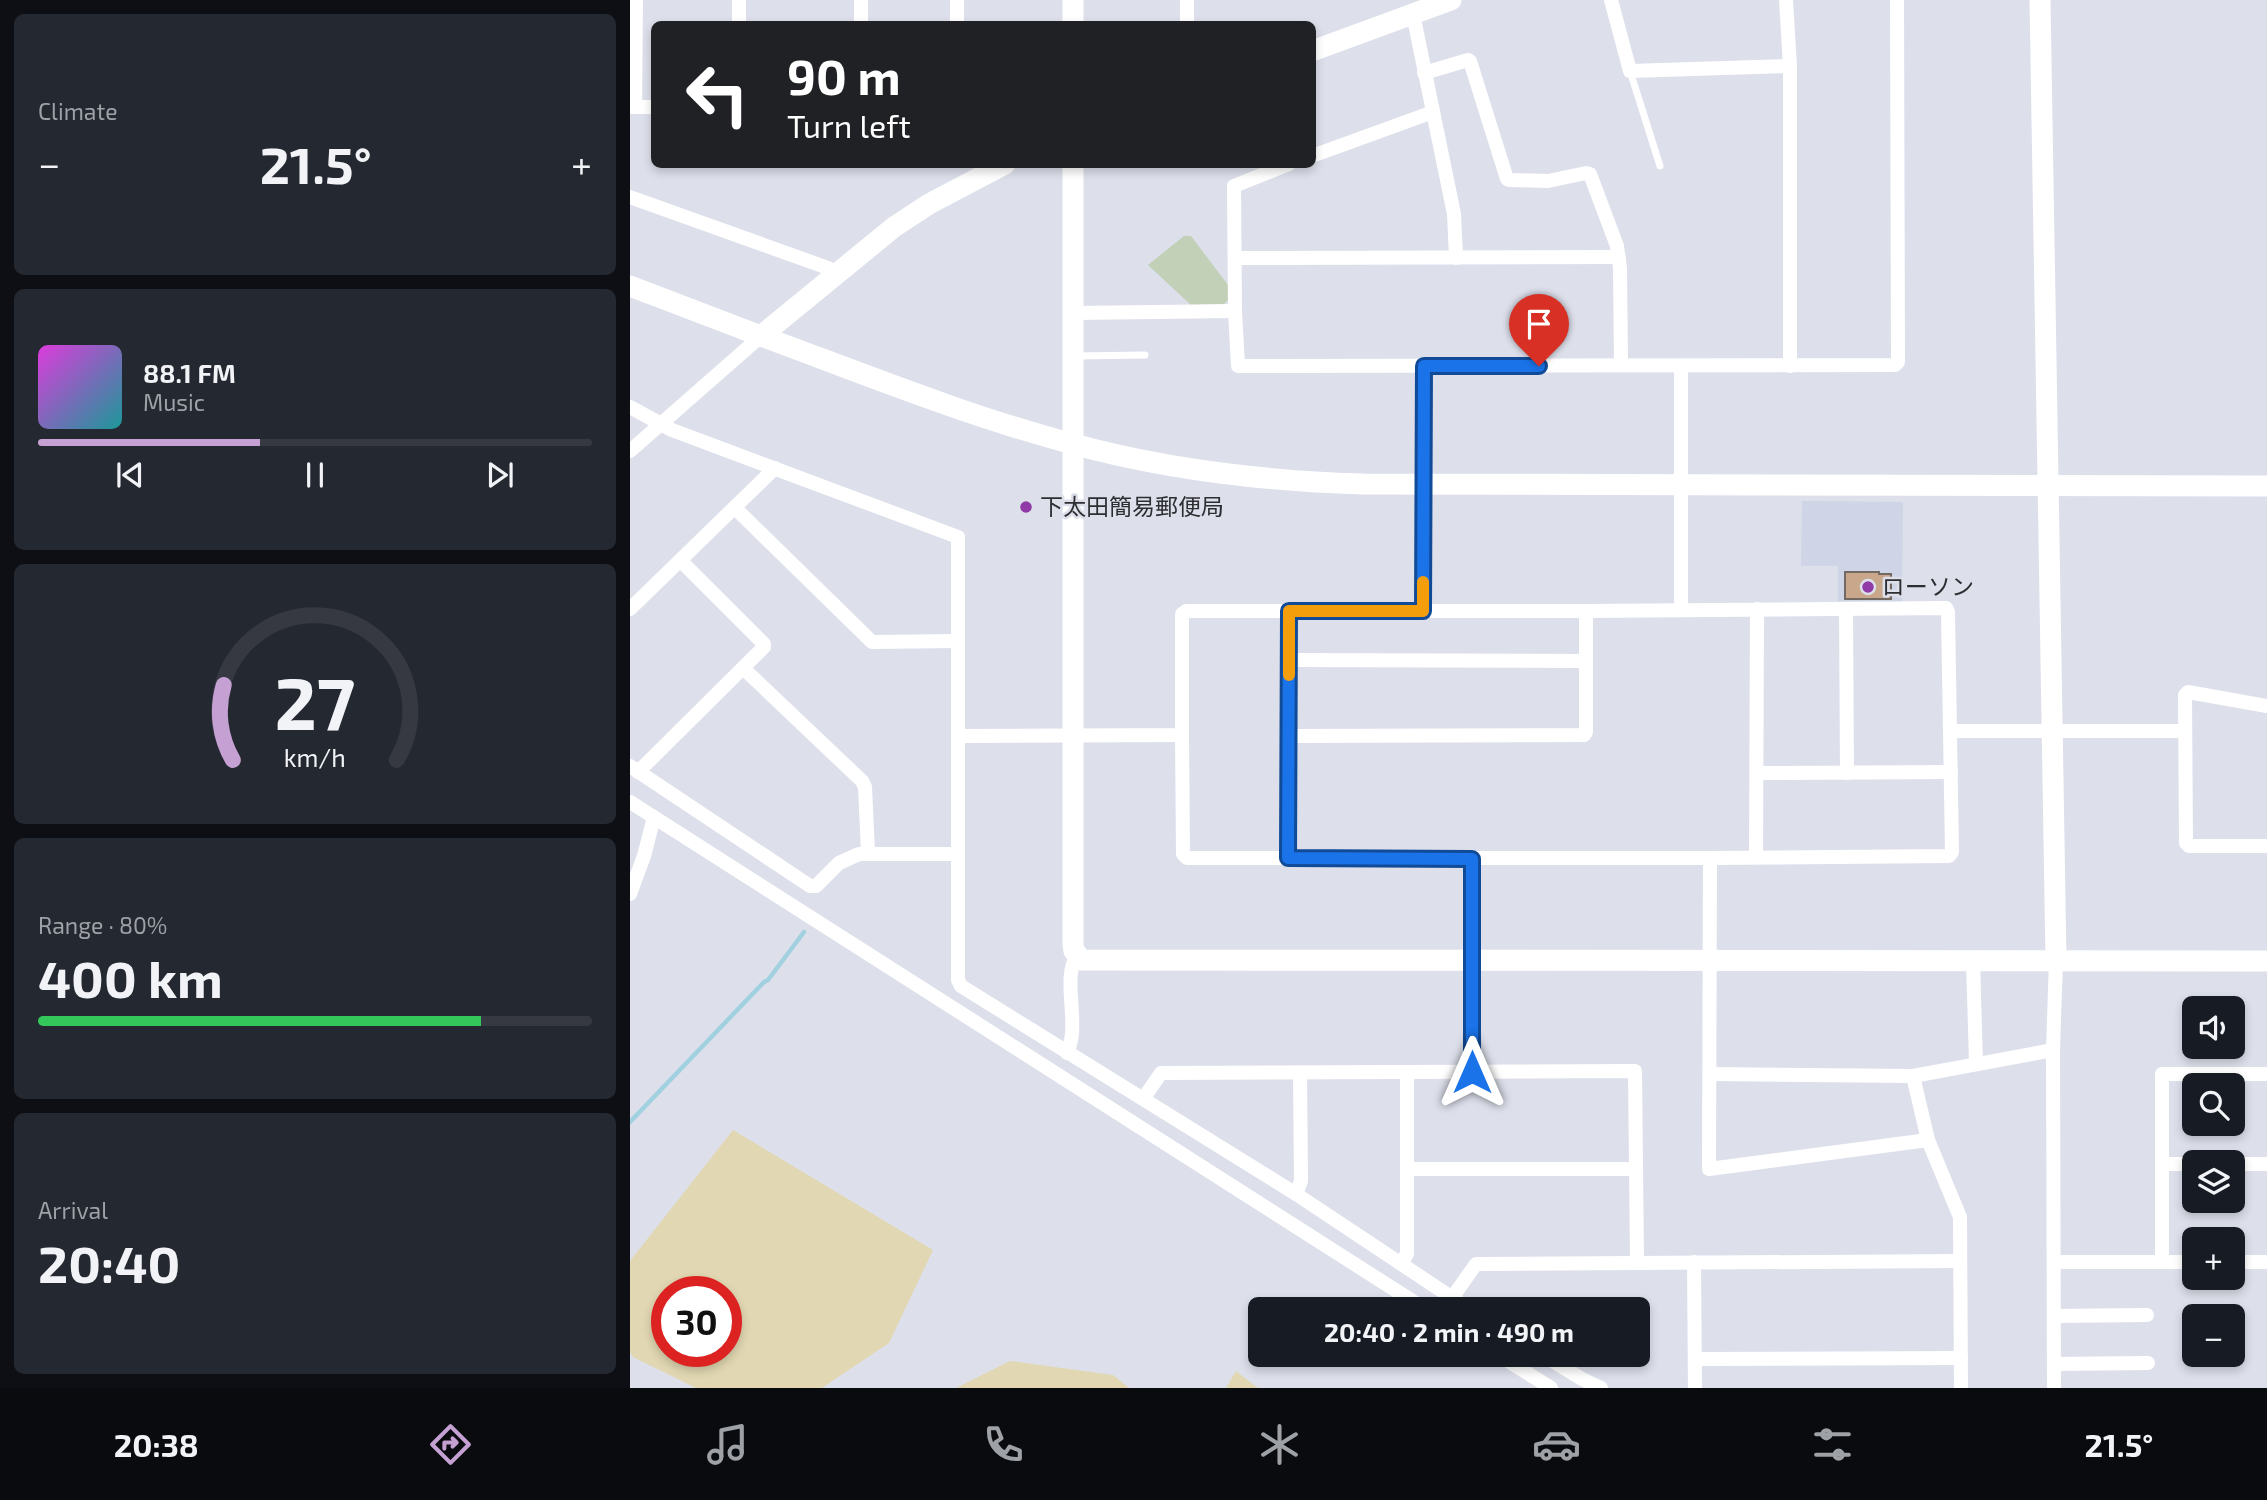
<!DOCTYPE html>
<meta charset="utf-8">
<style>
:root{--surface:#171b24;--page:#242831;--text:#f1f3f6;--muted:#9ea1a6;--line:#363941;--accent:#c5a0d2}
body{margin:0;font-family:"Exo 2","Noto Sans JP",sans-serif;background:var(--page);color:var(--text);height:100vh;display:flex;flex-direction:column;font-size:26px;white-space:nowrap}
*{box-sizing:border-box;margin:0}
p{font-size:23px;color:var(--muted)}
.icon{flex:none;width:38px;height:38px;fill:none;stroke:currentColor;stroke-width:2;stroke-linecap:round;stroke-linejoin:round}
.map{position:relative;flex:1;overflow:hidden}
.drawer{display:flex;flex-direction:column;gap:14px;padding:14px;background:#0d0f14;width:630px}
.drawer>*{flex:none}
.guide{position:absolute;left:21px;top:21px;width:665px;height:147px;border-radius:10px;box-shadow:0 4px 10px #0003;background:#202124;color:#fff;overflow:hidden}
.tools{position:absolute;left:1552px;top:996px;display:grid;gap:14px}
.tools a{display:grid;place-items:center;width:63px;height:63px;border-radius:10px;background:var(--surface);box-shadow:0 4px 10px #0003;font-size:35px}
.speed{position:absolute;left:21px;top:1276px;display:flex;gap:14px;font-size:35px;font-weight:700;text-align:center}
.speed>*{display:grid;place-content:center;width:91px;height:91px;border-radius:50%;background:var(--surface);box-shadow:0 4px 10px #0003;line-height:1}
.speed .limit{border:10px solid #d22;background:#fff;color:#111}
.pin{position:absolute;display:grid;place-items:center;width:60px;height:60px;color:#fff;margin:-72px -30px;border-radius:50% 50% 50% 0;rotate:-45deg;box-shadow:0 0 7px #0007}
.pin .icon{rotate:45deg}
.me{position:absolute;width:77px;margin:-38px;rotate:0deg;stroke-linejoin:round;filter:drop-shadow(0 0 5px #0008)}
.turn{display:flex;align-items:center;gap:24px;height:147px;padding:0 21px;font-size:32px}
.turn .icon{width:91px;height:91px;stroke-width:2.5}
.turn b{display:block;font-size:49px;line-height:60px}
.big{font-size:52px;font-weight:700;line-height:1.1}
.drawer .card{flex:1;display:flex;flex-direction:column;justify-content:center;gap:10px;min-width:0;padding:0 24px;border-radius:10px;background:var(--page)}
.drawer .dial{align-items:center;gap:0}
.dial svg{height:182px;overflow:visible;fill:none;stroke:var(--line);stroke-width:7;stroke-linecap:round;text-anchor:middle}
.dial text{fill:var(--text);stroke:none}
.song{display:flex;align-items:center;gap:21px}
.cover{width:84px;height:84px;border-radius:10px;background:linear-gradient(135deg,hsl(300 70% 55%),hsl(180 70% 35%))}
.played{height:7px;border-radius:4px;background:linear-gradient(90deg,var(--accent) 40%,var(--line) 40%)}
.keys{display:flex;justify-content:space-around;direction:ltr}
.heat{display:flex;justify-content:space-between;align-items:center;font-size:38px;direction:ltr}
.charge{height:10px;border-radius:5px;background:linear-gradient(90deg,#34c759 80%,var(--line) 0)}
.trip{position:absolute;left:618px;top:1297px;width:402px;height:70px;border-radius:10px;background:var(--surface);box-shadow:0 4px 10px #0003;font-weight:700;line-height:70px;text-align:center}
.menu{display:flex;height:112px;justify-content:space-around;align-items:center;background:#090b0e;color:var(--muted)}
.menu .icon{width:49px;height:49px}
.menu .on{color:var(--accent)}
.menu b{font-size:32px;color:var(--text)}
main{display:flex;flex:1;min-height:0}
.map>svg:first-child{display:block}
</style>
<main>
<section class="drawer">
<div class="card"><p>Climate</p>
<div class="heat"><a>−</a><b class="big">21.5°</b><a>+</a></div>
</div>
<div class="card">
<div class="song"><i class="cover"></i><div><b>88.1 FM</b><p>Music</p></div></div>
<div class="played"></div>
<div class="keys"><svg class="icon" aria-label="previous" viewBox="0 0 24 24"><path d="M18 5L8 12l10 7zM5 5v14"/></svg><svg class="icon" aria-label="pause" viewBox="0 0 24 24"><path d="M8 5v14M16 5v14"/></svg><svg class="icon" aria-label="next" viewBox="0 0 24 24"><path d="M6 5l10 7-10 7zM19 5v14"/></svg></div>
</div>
<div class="card dial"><svg viewBox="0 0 100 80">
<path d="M14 69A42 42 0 1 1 86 69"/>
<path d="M14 69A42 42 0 0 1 10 36" stroke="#c5a0d2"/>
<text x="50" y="56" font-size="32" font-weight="700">27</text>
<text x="50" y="72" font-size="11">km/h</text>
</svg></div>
<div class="card"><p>Range · 80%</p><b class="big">400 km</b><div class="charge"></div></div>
<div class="card"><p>Arrival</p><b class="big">20:40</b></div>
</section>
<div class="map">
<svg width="1637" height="1388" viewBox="0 0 1637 1388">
<rect width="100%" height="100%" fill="#dde0eb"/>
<path fill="#cfd4e6" d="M1172,501l101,1 -1,100 -64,-1v-35h-37z"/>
<path fill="#c1d0b7" d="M554,236h7l37,49 1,14 -5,5 -33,1 -43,-40z"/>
<g fill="#e1d7b2" fill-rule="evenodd">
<path d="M103,1130l200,120 -44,93 -67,45h-126l-63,-31 -3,-5v-91zM37,1292h59v59h-59z"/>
<path d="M380,1361l103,14 16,13h-173z"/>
<path d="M606,1371l22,17h-32z"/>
</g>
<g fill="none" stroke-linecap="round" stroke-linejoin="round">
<path stroke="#a1d1e0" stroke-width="4.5" d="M0,1122l134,-140 4,-2 36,-48"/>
</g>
<path fill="#c8a78b" stroke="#726962" stroke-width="2" d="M1215,572h34v2h12v25h-46z"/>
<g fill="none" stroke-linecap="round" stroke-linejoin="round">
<g stroke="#fff" stroke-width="7">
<path d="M1000,71l30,95"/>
<path d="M445,356l70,-1"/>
</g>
<g stroke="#fff" stroke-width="14">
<path d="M981,0l19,71 160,-5"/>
<path d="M1156,0l4,66v300"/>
<path d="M783,14l41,200 2,44"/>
<path d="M109,24v-24"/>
<path d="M231,24v-24"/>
<path d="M327,24v-24"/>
<path d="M557,24v-24"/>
<path d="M794,73l44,-13 2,1 37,118 3,1 38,1 38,-8 4,1 27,72 3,22 1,97"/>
<path d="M0,107h24"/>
<path d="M5,107l1,-107"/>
<path d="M682,156l121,-44"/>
<path d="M659,164l-55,22 1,125 3,55 657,-1 3,-3 -1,-362"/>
<path d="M0,197l198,71 8,5"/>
<path d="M605,258l384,-1"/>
<path d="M443,313l162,-2"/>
<path d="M0,407l42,23 286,107v443l3,6 335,208 173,115"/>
<path d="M0,451l131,-115"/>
<path d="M105,508l137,134 85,-1"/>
<path d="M0,609l145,-141"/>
<path d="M1051,609v-243"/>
<path d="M1216,609l1,164"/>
<path d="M793,611l1,-245"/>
<path d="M659,660l297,1"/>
<path d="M113,668l119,113 3,6 3,66"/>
<path d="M1637,706l-79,-14 -3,3 1,148 3,3h78"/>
<path d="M1320,731h235"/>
<path d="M552,735l1,119 4,4h523"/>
<path d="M328,736l224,-1v-121l4,-3h400l360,-3 2,4 4,240 -3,4 -239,2 -1,311 219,-29"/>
<path d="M659,736l295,-1 2,-3v-121"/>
<path d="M0,766l180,120h6l23,-23 20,-9h98"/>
<path d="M8,772l126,-125v-3l-83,-83"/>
<path d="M1127,773l194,-1"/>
<path d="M0,802l795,507"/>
<path d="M1126,857l1,-248"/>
<path d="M658,858l1,-247"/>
<path d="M842,858v214"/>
<path d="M0,894l14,-38 10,-39"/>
<path d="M1343,960l3,104"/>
<path d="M437,1053c14,-28 -6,-75 10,-97"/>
<path d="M1080,1074l203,2 140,-26"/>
<path d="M1283,1076l15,64 32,77 1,171"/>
<path d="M513,1099l18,-26 474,-2 2,191"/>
<path d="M1532,1164h32"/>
<path d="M1603,1164h34"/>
<path d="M777,1169h228"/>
<path d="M666,1194l5,-13 -1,-108"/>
<path d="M1064,1262l1,126"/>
<path d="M1424,1262h140"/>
<path d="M1532,1262v-188h105"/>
<path d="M1603,1262h34"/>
<path d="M771,1263l6,-9v-182"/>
<path d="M822,1298l24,-34 484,-3"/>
<path d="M1424,1316l93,-1"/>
<path d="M867,1354l54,34"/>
<path d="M911,1354l41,25 19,9"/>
<path d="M1065,1359l266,-1"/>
<path d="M1424,1364l94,-1"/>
<path d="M1424,1388l-1,-338 3,-90"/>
</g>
<g stroke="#fff" stroke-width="21">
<path d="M443,0v24"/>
<path d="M1410,0l16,960"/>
<path d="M682,51l139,-51"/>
<path d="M443,164v781l1,6 8,9 1185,1"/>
<path d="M0,286l131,50 133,-109 35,-23 76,-40"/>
<path d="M131,336c103,38 206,80 312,108 95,26 191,37 289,40l905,2"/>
</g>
</g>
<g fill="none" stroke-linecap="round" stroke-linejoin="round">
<g stroke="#114b97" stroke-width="18">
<path id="route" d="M842,1072v-213l-184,-1 1,-247h134l1,-245h115"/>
</g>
<use href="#route" stroke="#1a73e8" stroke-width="12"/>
<path stroke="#f59e0b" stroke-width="12" d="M659,675v-64h134v-29"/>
</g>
<g fill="#903aa7" stroke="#dde0eb" stroke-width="2.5">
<circle cx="396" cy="507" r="7"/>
<circle cx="1238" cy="587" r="7"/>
</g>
<g text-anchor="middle" stroke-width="5" stroke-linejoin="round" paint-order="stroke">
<g font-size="23" fill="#2d2e32" stroke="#dde0eb" text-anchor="start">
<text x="410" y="515">下太田簡易郵便局</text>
<text x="1252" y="595">ローソン</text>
</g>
</g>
</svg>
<div class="tools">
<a><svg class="icon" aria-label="sound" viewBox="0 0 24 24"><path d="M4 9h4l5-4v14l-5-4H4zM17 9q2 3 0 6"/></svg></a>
<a><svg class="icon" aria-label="search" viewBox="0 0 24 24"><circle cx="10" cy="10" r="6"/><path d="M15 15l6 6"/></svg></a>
<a><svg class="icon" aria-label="layers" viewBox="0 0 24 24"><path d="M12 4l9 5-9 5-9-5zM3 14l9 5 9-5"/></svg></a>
<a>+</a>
<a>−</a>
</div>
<div class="speed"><div class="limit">30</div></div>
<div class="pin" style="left:909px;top:366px;background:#d93025"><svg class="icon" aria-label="arrive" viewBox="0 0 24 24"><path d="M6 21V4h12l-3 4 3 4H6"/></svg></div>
<svg class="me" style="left:842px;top:1072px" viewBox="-20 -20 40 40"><path d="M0-17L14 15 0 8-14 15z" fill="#1a73e8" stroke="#fff" stroke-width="4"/></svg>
<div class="trip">20:40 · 2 min · 490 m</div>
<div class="guide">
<div class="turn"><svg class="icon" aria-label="left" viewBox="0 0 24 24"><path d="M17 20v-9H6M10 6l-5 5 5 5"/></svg><div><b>90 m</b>Turn left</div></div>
</div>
</div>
</main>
<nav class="menu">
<b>20:38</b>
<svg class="icon on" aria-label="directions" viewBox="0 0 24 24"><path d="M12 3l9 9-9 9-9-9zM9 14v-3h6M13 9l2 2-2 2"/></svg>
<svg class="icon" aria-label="music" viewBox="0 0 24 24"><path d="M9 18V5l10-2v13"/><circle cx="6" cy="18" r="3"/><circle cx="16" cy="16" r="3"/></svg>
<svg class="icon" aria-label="phone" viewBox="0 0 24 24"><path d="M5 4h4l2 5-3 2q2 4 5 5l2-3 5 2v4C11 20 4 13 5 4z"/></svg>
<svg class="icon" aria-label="climate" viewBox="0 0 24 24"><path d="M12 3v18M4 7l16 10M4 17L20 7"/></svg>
<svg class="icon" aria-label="car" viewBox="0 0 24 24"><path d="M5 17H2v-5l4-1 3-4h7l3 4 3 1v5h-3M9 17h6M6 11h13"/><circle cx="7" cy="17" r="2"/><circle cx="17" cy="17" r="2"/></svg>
<svg class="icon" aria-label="filters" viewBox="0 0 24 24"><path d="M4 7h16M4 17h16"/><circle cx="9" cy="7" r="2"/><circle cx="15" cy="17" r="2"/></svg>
<b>21.5°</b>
</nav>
